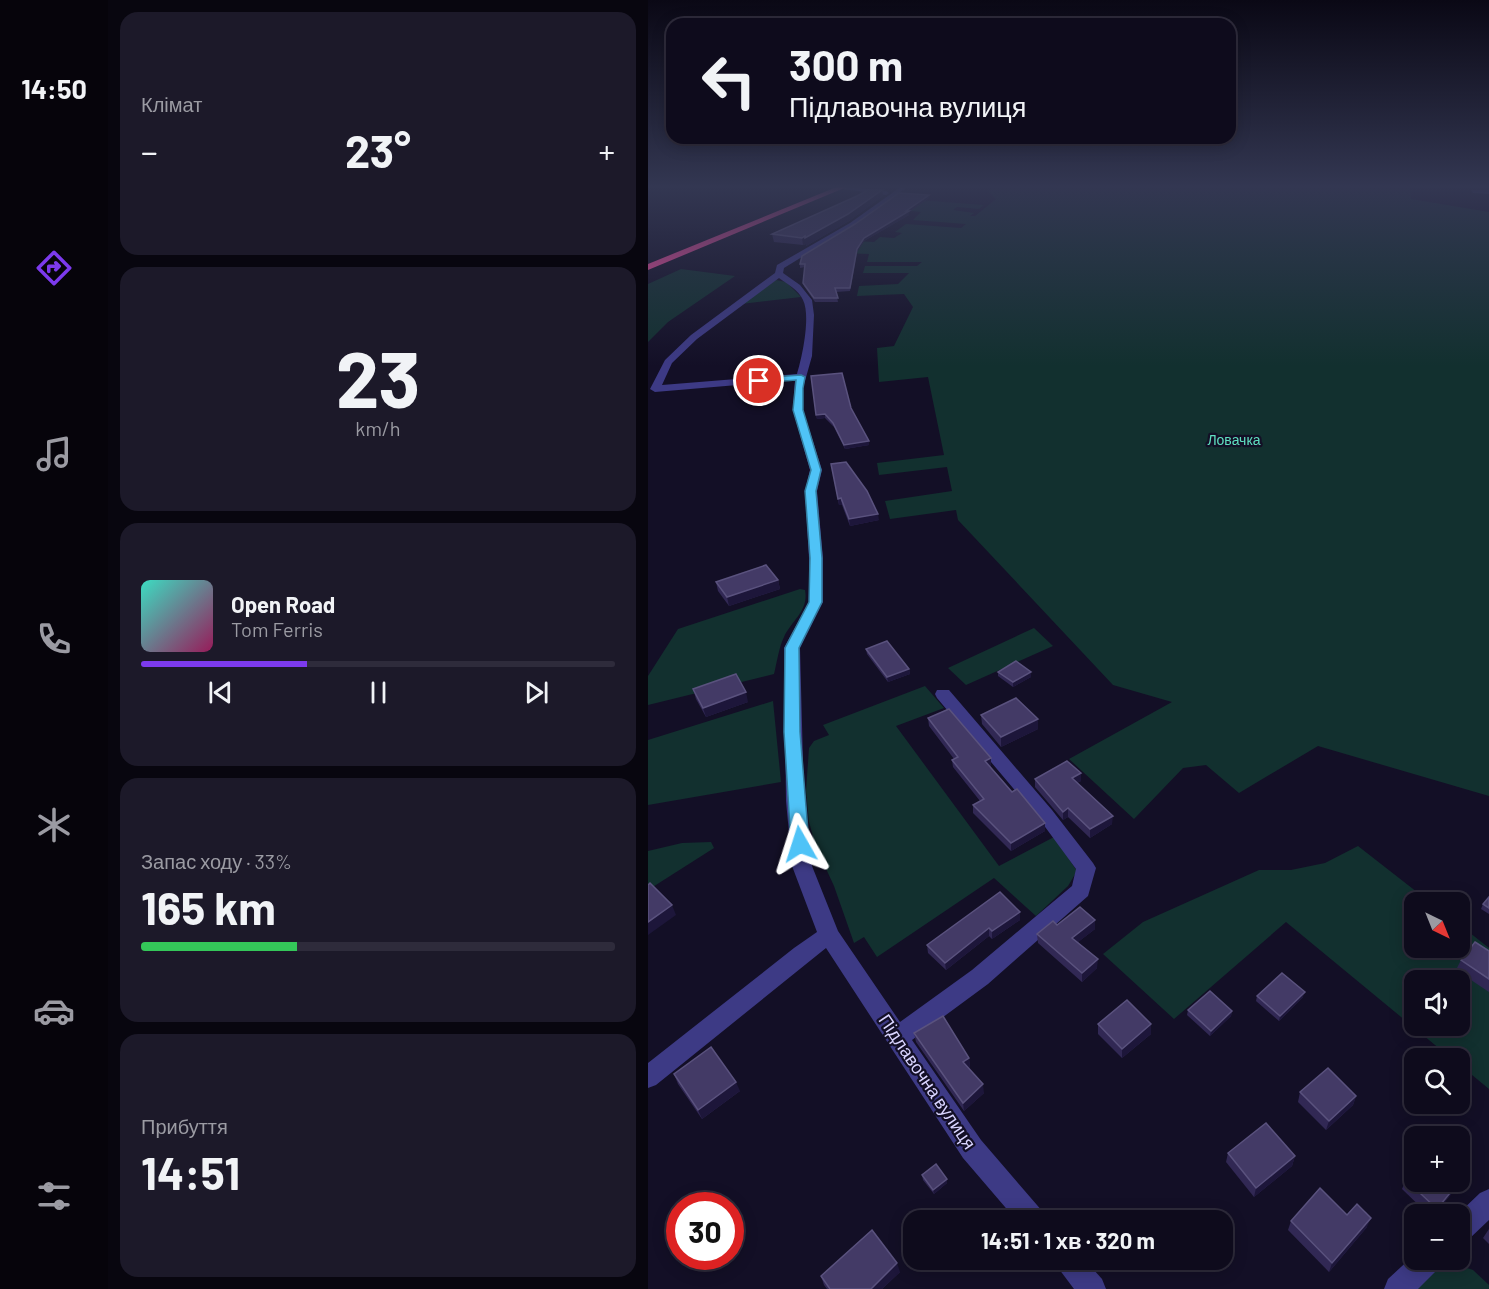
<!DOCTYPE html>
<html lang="uk">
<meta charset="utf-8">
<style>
:root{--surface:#0e0b1c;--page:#1c1929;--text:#f1f3f6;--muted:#9b9ba3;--line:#2e2b3b;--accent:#7c3aed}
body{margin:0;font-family:Barlow,sans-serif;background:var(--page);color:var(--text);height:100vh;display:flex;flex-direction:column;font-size:22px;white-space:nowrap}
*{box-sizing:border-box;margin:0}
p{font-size:20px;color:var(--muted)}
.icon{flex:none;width:33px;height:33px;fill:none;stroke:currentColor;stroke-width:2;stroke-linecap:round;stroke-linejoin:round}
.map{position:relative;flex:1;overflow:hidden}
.panel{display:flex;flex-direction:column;gap:12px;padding:12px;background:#08060f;width:540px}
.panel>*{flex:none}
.guide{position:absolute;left:18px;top:18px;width:570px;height:126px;border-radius:18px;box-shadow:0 3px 15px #0003,0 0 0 2px var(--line);background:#0e0b1c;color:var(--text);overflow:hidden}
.needle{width:39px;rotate:137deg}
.tools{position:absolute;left:756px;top:892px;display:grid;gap:12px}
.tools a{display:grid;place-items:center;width:66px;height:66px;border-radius:12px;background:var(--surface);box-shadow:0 3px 15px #0003,0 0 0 2px var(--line);font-size:30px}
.speed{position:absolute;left:18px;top:1192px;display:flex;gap:12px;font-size:30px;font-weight:700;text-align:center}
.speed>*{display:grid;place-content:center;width:78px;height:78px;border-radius:50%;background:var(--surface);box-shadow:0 3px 15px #0003,0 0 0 2px var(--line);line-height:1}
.speed .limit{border:9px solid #d22;background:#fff;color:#111}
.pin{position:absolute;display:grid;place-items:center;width:51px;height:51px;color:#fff;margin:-26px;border:3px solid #fff;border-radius:50%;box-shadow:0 2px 6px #0007}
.me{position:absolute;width:66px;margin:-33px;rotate:354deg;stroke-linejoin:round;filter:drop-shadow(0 0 4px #0008)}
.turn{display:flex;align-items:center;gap:21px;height:126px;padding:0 24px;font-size:27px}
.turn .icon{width:78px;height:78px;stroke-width:2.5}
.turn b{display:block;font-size:42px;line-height:51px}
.big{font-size:45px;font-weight:700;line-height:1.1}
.panel .tile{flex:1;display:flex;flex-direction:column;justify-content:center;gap:9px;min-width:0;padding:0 21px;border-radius:18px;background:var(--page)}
.panel .dial{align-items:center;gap:0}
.dial b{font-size:78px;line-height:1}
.song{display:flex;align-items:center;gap:18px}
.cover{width:72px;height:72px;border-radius:9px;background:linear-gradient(135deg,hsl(170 70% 55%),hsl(330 70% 35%))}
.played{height:6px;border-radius:3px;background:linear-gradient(90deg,var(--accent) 35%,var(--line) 35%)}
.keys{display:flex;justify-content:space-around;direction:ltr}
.heat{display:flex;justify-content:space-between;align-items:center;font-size:33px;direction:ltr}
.charge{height:9px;border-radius:4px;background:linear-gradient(90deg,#34c759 33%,var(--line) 0)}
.trip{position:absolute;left:255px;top:1210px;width:330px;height:60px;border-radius:18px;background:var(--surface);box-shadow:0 3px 15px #0003,0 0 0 2px var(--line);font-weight:700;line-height:60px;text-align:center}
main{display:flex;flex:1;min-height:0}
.dock{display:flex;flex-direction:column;width:108px;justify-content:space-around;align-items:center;background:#06040b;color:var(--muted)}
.dock .icon{width:42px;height:42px}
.dock .selected{color:var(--accent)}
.dock b{font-size:27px;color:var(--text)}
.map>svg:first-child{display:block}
</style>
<main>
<nav class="dock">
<b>14:50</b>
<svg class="icon selected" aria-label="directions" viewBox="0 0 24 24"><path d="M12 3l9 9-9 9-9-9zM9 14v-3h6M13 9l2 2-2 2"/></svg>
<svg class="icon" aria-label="music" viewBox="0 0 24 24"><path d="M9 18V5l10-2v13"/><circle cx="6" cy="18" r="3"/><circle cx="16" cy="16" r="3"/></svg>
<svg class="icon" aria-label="phone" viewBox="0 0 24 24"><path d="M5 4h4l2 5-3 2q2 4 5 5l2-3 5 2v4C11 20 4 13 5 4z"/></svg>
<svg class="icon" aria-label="climate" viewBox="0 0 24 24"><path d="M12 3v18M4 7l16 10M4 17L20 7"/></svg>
<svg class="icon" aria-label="car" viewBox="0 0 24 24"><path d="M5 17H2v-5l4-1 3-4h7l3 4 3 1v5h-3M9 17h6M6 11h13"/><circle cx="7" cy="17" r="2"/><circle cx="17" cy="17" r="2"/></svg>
<svg class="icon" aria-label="filters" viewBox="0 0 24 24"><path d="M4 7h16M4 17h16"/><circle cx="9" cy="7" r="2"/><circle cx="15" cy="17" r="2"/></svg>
</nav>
<section class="panel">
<div class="tile"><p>Клімат</p>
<div class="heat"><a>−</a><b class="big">23°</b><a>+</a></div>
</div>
<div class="tile dial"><b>23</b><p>km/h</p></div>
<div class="tile">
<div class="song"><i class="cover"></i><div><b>Open Road</b><p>Tom Ferris</p></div></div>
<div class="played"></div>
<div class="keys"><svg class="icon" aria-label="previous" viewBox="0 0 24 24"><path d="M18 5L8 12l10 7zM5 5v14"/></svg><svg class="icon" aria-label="pause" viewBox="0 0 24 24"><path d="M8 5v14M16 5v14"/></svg><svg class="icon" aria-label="next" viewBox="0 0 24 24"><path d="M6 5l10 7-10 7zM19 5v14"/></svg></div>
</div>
<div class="tile"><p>Запас ходу · 33%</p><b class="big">165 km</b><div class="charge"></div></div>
<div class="tile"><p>Прибуття</p><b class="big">14:51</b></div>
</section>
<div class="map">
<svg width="841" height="1289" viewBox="0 0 841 1289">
<rect width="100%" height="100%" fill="#130f26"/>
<g fill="#12302f" fill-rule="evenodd">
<path d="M346,186h398l18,1 1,12 78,13v584l-171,-50 -79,47 -33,-28 -23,3 -49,51 -65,-60 103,-57 -59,-17 -155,-165 -2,-10 -66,9 -5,-18 67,-10 -5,-24 -68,8 -2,-12 67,-8 -16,-78 -49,5 -2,-34 17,-2 19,-39 -9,-13 -47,2 2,-10 39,-2 11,-11h-46l2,-7h52l5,-4h-55l2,-8 -27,-1 13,-12 19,1 6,-5 14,1 8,-5 -7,-1 11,-8 55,4 5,-4 -53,-4 8,-8 -42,-4 39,-8 66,5 -5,4 -22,-2 -4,3 21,3 -4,3h5l21,-17 -8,-8z"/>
<path d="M33,269l54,7 -67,46 -20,20v-58z"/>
<path d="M128,280l10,2 15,15 -60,7z"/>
<path d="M152,589l5,1c4,21 -13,30 -21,47 -5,10 -7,25 -10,37l-126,31v-29l30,-47z"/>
<path d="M386,628l19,18 -87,39 -18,-17z"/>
<path d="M277,686l19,22 -48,18 103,140 55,-29 23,34 -9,15 -32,30 -42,-38 -117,79 -13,-20 -10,6 -20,-57 -18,-39 -7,-25 -3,-31 3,-43 5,-7 15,-6 -6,-10z"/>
<path d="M125,701l8,81 -133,23v-65z"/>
<path d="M63,842l3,6 -66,42v-39l34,-8z"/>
<path d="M710,846l73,57h-17v45h46v-23l29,23v141l-29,-24v-6h-8l-166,-137 -112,97 -71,-65 40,-32 116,-52h32l34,-7zM766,981h46v45h-46z"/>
<path d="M796,1260l29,10 16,15v4h-73z"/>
</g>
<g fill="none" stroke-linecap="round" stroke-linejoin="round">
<g fill="#3d3a85" fill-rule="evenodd">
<path d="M193,186l45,5 3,2 -3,2 -43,-6z"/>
<path d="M254,186h7l-55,39 -70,43 -1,5 17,12 12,15 2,15 -2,41 -9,32v22l19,60 -5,21 6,67v44l-23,46 4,153 8,65 26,65 62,91 72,-52 100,-84 4,-17 -36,-49 -103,-122 -2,-4 2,-4h12l103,120 41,53 3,5 -8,28 -100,88 -76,56 69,100 62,72 4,9h-30l-54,-63 -137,-210 -170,137 -8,3v-25l146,-115 23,-16 -25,-66 -6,-65 -2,-153 25,-46v-44l-4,-67 5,-21 -17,-60 2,-30 -140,12 -5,-3 15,-29 26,-25 84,-62 2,-8 73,-42zM131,278c8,6 20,12 24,22 8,16 -1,58 -6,74l-135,11 10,-22 25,-24z"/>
<path d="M823,190h18v4l-16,-1z"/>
<path d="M841,1189v31l-20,19 -9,4v-28h-3l23,-22z"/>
<path d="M766,1255v5h28l-4,9 -20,20h-34l4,-10z"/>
<path d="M407,1260h30l17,19 4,10h-32l-15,-20z"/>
</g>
<path fill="#ff4fa3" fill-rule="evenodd" d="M191,186h10l-201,84v-6z"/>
</g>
<g fill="#312854">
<path d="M234,190l1,6 -34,25 -43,25v-2l-3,1 -29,-3 -2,-8z"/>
<path d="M281,195v3l-20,14v3l-45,26 -7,11 -7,39 -14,1 2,10h-23l-11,-16 -1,-3 2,-16 -5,1v-4z"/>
<path d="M203,408l18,33v4l-24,4 -11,-22 -9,-9 -8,1 -1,-4z"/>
<path d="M183,464l48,56 -29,6 -8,-21h-3z"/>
<path d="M130,580l2,9 -51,17 -11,-15 -2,-9z"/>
<path d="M218,649l43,20 1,5 -22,8 -21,-28z"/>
<path d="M350,672l33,5 -18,10 -15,-11z"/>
<path d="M45,689l55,13 -42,15 -10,-18z"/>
<path d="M333,715l57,4v10l-37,18 -19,-23z"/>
<path d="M280,718l63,40v8h-1l55,65 -34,20 -38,-38v-8l7,-4 -27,-34 -1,-7 2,-1 -25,-33z"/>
<path d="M387,779l46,2 -4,2 35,41 -22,14 -22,-21 -5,3 -28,-33z"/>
<path d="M841,897v17l-8,-5 2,-5z"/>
<path d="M372,912v8l-28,19 -3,-3 -43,34 -18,-17 -1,-8z"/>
<path d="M409,925l38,4 -17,13 19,26 -15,14 -44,-39 -1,-9z"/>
<path d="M841,951v41l-33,-22 5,-10z"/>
<path d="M609,996l46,1 -24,24 -23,-20z"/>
<path d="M540,1010l44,1 -1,5 -21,20 -23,-21z"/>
<path d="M450,1024h53v10l-29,24 -24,-24z"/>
<path d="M266,1033l55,25 1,9 -2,1 16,25 -20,18 -48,-69z"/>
<path d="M26,1074l66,17 -38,28 -24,-35z"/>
<path d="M652,1092l56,4 -3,9 -27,25 -28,-28z"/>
<path d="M580,1153l67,3 -3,10 -38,31 -28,-35z"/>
<path d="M274,1175l25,8 -13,11 -11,-14z"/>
<path d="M814,1178l-5,9 -23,28h-5l-27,-26 4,-9z"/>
<path d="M699,1215l20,12 -38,45 -41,-42 3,-9z"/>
<path d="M841,1229v15l-6,-6z"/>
<path d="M252,1272l-18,17h-55l-3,-4 -3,-9z"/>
</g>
<g fill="#1d163a">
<path d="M234,190l1,6 -34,25 -43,25v-2l-3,1 -1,-7z"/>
<path d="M281,195v3l-20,14v3l-45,26 -7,11 -7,39v-3l7,-39 7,-11 42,-27z"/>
<path d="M177,414v4l-8,1 -1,-4z"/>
<path d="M221,441v4l-24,4 -1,-4z"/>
<path d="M193,498l1,7h-3l-1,-6z"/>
<path d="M230,514l1,6 -29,6 -1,-7z"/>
<path d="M130,580l2,9 -51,17 -2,-9z"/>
<path d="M261,669l1,5 -22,8 -1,-5z"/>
<path d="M383,672v5l-18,10v-5z"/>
<path d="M98,692l2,10 -42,15 -3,-9z"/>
<path d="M390,719v10l-37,18v-10z"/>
<path d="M343,758v8l-6,2v-7z"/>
<path d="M433,773v8l-9,5v-8z"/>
<path d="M420,808v9l-5,3v-8z"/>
<path d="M465,816l-1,8 -22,14v-9z"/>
<path d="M397,823v8l-34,20v-8z"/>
<path d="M24,905l4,10 -28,20v-13z"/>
<path d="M372,912v8l-28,19v-8z"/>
<path d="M447,920v9l-23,18v-9z"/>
<path d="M341,928v8l-43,34 -1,-7z"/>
<path d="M450,959l-1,9 -15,14v-9z"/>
<path d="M657,992l-2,5 -24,24 1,-5z"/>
<path d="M584,1011l-1,5 -21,20 1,-5z"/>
<path d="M503,1024v10l-29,24v-9z"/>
<path d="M321,1058l1,9 -6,4 -1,-9z"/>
<path d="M88,1082l4,9 -38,28 -4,-9z"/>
<path d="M335,1084l1,9 -20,18 -1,-8z"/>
<path d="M708,1096l-3,9 -27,25 3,-9z"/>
<path d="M647,1156l-3,10 -38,31 2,-9z"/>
<path d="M814,1178l-5,9 -23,28 3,-6z"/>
<path d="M299,1179v4l-13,11 -1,-4z"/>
<path d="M723,1218l-4,9 -38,45 3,-9z"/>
<path d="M249,1263l3,9 -18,17h-11z"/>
</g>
<g fill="#433a66" stroke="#5a527e" stroke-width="1.5">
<path d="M220,190h14l-34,24 -43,24v-2l-3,2 -30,-4 85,-38z"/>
<path d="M251,193l30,2 -23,16h3l-45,27 -7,11 -7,39h-15l3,10h-24l-11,-15 2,-19h-5l2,-8 53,-32z"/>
<path d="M194,373l9,35 18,33 -25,4 -11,-22 -8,-9 -9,1 -5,-39z"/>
<path d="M198,462l21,29 11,23 -29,5 -8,-21 -3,1 -7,-35z"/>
<path d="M118,565l12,15 -51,17 -11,-15z"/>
<path d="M239,641l22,28 -22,8 -21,-28z"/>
<path d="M368,661l15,11 -18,10 -15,-10z"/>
<path d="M88,674l10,18 -43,16 -10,-19z"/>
<path d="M368,698l22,21 -37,18 -20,-22z"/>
<path d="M301,709l42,49 -6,3 27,31 5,-3 28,34 -34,20 -38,-38 11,-6 -32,-39 6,-3 -30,-39z"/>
<path d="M419,761l14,12 -9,5 41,38 -23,13 -22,-21 -5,4 -28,-33z"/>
<path d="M2,883l22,22 -24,17v-37z"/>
<path d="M352,892l20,20 -28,19 -3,-3 -44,35 -18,-18z"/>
<path d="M841,897v11l-6,-4z"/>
<path d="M432,907l15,13 -23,18 26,21 -16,14 -45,-39 16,-13 4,4z"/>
<path d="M827,942l14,9v28l-28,-19z"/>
<path d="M634,973l23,19 -25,24 -23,-20z"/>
<path d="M562,991l22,20 -21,20 -23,-21z"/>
<path d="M479,1000l24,24 -29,25 -24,-25z"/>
<path d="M295,1016l26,42 -6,4 20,22 -20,19 -49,-70z"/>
<path d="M63,1047l25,35 -38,28 -24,-36z"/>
<path d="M680,1068l28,28 -27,25 -29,-29z"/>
<path d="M618,1123l29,33 -39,32 -28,-35z"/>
<path d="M288,1164l11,15 -14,11 -11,-15z"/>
<path d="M766,1170v12h45l-22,27 -31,-29z"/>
<path d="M672,1188l27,27 10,-11 14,14 -39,45 -41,-42z"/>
<path d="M224,1230l25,33 -26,26h-41l-9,-13z"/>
</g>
<linearGradient id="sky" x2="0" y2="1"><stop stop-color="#0a0815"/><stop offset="0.51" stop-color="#333752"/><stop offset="1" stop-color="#333752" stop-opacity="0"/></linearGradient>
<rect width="841" height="366" fill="url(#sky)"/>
<path fill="#4fc3f7" stroke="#337fa1" stroke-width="1.5" d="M153,375l4,2 -2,11v22l18,60 -5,21 6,67v44l-23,46 1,84 9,112 -3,5 -6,2 -6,-2 -3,-5 -7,-112 1,-84 24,-46 1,-44 -5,-67 6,-21 -18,-60 3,-30 -37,3 -4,-2 4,-3z"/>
<g text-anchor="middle" stroke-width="4.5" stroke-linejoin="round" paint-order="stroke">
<g font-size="14" fill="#5fe0c0" stroke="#130f26">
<text x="586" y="445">Ловачка</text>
</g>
<g font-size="18" fill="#d9d4ff" stroke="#130f26">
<text transform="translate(279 1082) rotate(56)" y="6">Підлавочна вулиця</text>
</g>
</g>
</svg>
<div class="tools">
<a><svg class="needle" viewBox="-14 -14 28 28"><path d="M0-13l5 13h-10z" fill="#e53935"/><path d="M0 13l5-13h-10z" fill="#9b9ba3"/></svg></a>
<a><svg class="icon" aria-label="sound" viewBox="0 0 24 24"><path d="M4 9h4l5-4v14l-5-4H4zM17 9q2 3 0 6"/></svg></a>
<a><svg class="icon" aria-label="search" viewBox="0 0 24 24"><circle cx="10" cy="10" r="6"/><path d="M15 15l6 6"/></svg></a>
<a>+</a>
<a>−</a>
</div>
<div class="speed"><div class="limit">30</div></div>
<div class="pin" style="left:111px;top:381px;background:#d93025"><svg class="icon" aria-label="arrive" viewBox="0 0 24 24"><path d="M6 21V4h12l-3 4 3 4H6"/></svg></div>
<svg class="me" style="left:152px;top:844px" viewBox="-20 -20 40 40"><path d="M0-17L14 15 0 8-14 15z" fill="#4fc3f7" stroke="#fff" stroke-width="4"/></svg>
<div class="trip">14:51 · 1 хв · 320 m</div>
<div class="guide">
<div class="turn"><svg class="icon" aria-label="left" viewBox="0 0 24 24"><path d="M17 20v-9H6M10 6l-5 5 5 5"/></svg><div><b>300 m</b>Підлавочна вулиця</div></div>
</div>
</div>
</main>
